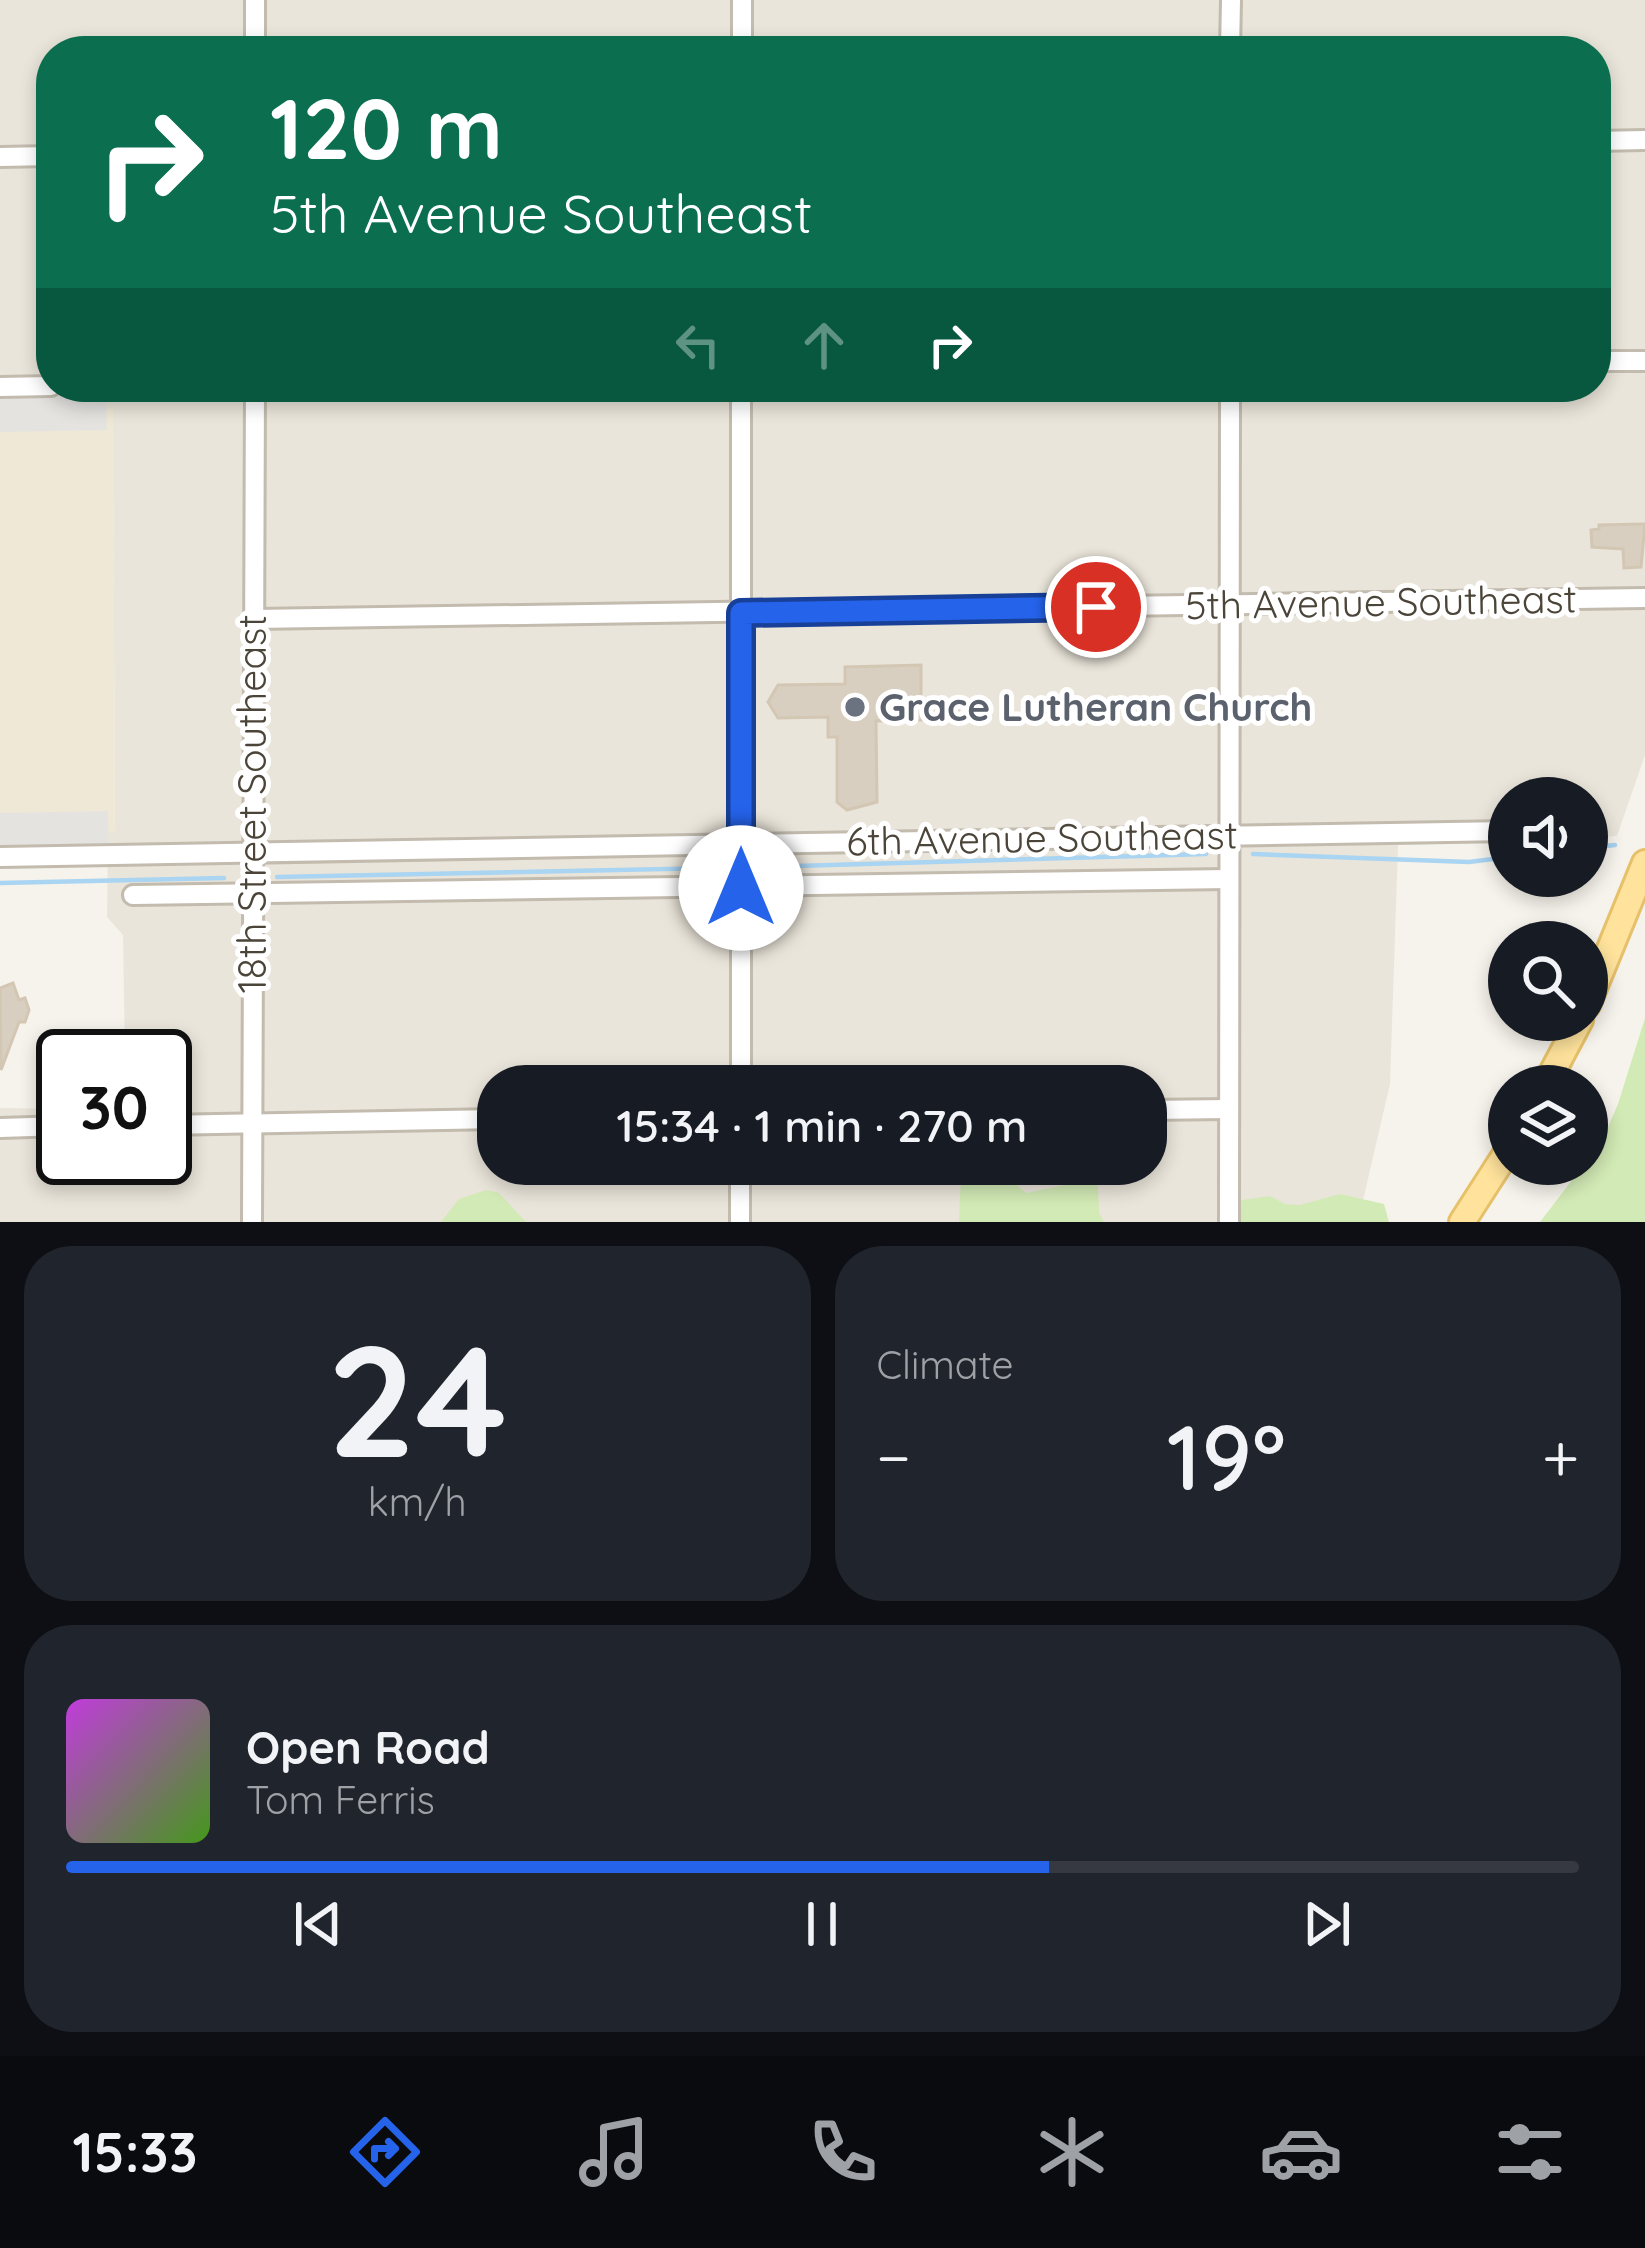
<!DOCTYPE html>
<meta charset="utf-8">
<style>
:root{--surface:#171b24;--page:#20242c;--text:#f1f3f6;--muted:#9ea1a6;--line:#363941;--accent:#2563eb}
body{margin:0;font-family:Quicksand,sans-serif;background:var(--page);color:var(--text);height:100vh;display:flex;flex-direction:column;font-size:45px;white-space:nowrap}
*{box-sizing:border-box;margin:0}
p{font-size:39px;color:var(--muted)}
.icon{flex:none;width:66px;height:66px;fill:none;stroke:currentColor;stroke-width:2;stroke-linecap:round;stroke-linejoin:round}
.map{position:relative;height:1222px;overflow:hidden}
.panel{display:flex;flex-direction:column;gap:24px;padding:24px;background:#0d0f14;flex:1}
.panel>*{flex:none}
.hud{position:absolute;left:36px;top:36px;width:1575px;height:366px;border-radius:48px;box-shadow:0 6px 18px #0003;background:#0b6e4f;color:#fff;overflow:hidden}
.fabs{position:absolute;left:1488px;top:777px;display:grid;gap:24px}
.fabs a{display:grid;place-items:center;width:120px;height:120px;border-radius:50%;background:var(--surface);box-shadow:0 6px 18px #0003;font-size:60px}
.speed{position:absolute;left:36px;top:1029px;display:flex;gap:24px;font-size:60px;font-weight:700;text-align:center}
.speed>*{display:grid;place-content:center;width:156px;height:156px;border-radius:50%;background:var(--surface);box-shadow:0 6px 18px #0003;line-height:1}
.speed .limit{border:6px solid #111;border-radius:18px;background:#fff;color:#111}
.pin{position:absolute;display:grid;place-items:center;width:102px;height:102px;color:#fff;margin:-51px;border:6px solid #fff;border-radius:50%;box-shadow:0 3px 12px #0007}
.me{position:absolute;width:132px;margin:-66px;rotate:0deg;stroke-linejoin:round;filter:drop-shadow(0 0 9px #0008)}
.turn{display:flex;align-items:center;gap:42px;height:252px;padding:0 36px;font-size:54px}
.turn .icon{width:156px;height:156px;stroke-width:2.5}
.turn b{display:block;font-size:84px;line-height:102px}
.lanes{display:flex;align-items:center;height:114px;padding:0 36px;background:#0003;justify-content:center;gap:60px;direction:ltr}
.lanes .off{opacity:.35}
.big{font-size:90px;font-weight:600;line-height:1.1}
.panel .card{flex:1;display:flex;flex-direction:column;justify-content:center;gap:18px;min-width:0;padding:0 42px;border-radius:48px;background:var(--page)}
.panel .dial{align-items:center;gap:0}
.dial b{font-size:156px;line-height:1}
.song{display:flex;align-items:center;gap:36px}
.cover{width:144px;height:144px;border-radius:18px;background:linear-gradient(135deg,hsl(290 70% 55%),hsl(100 70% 35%))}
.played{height:12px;border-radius:6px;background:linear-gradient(90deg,var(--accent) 65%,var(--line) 65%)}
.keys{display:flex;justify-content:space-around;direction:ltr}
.heat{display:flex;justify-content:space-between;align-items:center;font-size:66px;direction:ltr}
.panel .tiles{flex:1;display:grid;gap:24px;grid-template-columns:1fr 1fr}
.card:last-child{grid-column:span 2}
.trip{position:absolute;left:477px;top:1065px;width:690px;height:120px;border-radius:48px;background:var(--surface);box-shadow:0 6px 18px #0003;font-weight:600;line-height:120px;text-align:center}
.dock{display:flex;height:192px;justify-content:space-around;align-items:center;background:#090b0e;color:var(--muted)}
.dock .icon{width:84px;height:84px}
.dock .on{color:var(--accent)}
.dock b{font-size:54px;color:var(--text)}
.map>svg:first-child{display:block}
</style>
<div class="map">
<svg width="1645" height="1222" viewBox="0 0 1645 1222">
<rect width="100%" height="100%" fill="#f6f3ec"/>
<path fill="#eae5da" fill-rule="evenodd" d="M0,0h1645v755l-28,81 -30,2v-40h-78v44l-111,3 -8,239 -32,138h-1358v-114l63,1v49h102v-102h-40l-2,-121 -16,-18 1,-84 7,-1 -2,-422 -113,1zM51,51h1545v336h-1545zM498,1086h648v78h-648z"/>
<path fill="#efe8d6" d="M113,409l2,424 -115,1v-423z"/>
<g fill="#d2eab5">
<path d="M1645,1018v204h-105l62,-81 16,-37z"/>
<path d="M965,1164h36l10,7 5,13 10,9 59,-12 13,5 1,27 5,9h-145l2,-49z"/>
<path d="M486,1190l13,3 27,29h-85l18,-23z"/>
<path d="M1340,1194l44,10 5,18h-155l8,-22 28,-4 15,8 15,1z"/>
</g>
<g fill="#e5e3e0">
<path d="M0,387h106l1,43 -107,2z"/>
<path d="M108,811l1,45 -109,1v-44z"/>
</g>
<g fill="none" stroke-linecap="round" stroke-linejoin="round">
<g stroke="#a9d4f2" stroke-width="4.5">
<path d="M1587,848l28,-3"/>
<path d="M1253,854l216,8 40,-5"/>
<path d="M762,867l444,-13"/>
<path d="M277,877l437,-9"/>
<path d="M0,883l224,-5"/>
</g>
</g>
<g fill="#d8cfc1" stroke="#d3c7b4" stroke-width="3">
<path d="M1645,524l-4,43 -17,1 -1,-19 -31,-2 -1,-17 8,-1v-4z"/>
<path d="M921,665v40l37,2v7l-37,6 -45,1 1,81 -30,8 -10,-8v-65h-9v-20l-50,1 -10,-16 10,-17 67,-1v-17z"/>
<path d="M13,983l6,17 6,-2 4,12 -4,12h-6l-18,48 -1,-82z"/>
</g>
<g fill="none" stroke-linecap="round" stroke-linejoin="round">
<g stroke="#c2bbae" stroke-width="24">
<g id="minor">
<path d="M255,0v51"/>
<path d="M742,51v-51"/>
<path d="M1230,51l1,-51"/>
<path d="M1596,141l49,-1"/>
<path d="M0,157l51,-1"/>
<path d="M1596,361h49"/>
<path d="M0,387l51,-1"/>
<path d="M253,619l1392,-21"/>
<path d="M0,857l1509,-26"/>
<path d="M133,895l1096,-16"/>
<path d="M741,1086v-699"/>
<path d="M1146,1110l83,-1"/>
<path d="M165,1125l333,-6"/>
<path d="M0,1128l63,-2"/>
<path d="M252,1222l3,-835"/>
<path d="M740,1222v-58"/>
<path d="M1229,1222l1,-835"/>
</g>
</g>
<g stroke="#e6c16a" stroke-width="30">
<g id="major">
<path d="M1587,1005l58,-142"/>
<path d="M1545,1086l35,-66"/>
<path d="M1462,1222l47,-73"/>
</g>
</g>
<use href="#minor" stroke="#fff" stroke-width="18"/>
<use href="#major" stroke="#ffe39c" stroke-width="24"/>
</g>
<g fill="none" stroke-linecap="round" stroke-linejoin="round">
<g stroke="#184099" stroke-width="30">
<path id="route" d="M741,888v-275l355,-6"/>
</g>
<use href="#route" stroke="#2563eb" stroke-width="21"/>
</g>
<circle fill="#6b7280" stroke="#fff" stroke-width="4.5" cx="855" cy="707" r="12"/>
<g text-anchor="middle" stroke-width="10" stroke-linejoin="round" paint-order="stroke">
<g font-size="39" fill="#4b4439" stroke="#fff">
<text transform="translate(1381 602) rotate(-1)" y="14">5th Avenue Southeast</text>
<text transform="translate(252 804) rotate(-90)" y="14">18th Street Southeast</text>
<text transform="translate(1042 838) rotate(-1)" y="14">6th Avenue Southeast</text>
</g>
<g font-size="39" font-weight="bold" fill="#5b616d" stroke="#fff" text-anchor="start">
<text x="879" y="721">Grace Lutheran Church</text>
</g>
</g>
</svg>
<div class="fabs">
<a><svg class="icon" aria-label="sound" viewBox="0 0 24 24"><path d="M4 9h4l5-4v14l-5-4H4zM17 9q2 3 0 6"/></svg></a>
<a><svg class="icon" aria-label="search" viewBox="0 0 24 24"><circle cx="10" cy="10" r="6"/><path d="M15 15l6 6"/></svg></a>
<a><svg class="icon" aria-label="layers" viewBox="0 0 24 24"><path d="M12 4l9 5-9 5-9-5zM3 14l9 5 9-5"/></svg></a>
</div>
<div class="speed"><div class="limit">30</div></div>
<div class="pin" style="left:1096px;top:607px;background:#d93025"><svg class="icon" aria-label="arrive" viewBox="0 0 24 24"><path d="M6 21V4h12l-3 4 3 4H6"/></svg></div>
<svg class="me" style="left:741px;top:888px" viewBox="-20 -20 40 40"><circle r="19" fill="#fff"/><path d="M0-13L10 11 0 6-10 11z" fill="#2563eb"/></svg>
<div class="trip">15:34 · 1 min · 270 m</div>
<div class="hud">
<div class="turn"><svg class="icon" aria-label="right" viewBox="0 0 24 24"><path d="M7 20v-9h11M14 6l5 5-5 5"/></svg><div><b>120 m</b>5th Avenue Southeast</div></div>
<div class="lanes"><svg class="icon off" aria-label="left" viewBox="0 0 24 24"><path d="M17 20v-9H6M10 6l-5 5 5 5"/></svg><svg class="icon off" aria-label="ahead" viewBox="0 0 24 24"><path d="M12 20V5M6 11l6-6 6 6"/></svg><svg class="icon" aria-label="right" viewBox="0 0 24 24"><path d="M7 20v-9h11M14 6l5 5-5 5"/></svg></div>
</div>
</div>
<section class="panel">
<div class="tiles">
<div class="card dial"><b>24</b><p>km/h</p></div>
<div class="card"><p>Climate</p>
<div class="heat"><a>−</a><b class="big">19°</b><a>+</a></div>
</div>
<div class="card">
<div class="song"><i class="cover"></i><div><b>Open Road</b><p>Tom Ferris</p></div></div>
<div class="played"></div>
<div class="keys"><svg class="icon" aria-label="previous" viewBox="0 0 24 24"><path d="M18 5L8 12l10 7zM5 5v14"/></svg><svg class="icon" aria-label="pause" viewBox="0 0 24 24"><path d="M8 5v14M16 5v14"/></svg><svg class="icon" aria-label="next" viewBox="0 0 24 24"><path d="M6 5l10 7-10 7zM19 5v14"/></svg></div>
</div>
</div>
</section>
<nav class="dock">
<b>15:33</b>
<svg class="icon on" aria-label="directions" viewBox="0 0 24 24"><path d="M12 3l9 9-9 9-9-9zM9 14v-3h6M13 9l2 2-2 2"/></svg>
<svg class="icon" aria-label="music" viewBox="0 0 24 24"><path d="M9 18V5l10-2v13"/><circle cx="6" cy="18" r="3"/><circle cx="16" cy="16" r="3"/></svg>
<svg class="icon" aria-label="phone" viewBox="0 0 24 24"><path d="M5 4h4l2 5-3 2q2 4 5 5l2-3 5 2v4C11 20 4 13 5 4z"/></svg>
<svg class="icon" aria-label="climate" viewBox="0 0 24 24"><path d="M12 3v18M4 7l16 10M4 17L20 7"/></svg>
<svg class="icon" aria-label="car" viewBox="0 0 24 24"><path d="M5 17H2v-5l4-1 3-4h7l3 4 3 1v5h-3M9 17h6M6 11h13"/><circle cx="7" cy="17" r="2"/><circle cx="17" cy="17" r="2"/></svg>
<svg class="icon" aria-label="filters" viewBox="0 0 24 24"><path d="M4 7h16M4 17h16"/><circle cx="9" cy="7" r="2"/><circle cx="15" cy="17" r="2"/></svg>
</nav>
